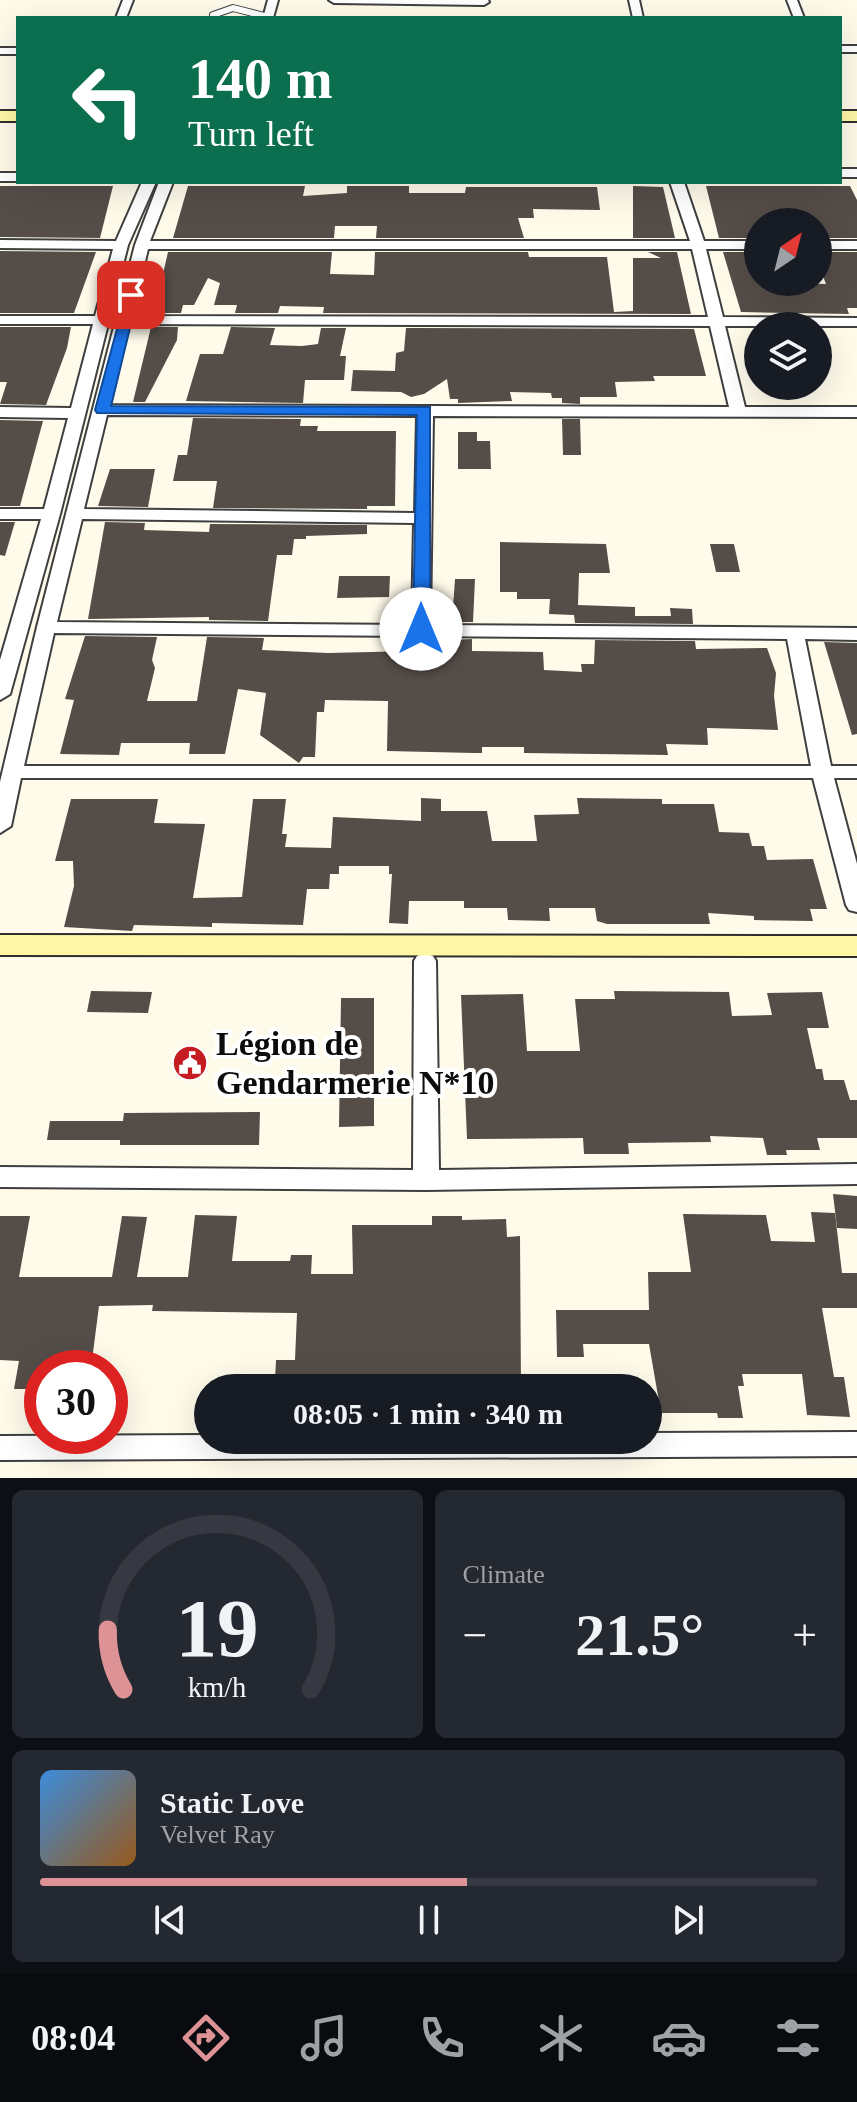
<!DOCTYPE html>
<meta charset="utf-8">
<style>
:root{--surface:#171b24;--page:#242831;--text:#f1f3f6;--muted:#9ea1a6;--line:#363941;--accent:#dd9296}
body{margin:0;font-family:Georgia,serif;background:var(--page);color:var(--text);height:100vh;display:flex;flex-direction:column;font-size:30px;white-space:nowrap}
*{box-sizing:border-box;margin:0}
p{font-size:26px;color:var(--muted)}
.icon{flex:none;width:44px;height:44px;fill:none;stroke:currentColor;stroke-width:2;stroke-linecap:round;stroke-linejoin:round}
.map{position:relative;height:1478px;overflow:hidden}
.details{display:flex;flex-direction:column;gap:12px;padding:12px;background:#0d0f14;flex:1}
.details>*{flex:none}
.hud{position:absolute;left:16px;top:16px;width:826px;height:168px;border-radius:0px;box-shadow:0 8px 32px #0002;background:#0b6e4f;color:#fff;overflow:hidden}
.needle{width:52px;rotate:35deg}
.buttons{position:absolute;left:744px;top:208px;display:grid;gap:16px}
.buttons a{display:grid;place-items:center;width:88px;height:88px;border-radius:50%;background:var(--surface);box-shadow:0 8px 32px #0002;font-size:40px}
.speed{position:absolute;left:24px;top:1350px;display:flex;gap:16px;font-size:40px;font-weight:700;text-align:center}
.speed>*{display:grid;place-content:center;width:104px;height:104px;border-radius:50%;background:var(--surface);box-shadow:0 8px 32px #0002;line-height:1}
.speed .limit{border:12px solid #d22;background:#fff;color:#111}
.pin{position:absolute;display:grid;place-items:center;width:68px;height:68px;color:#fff;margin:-34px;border-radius:16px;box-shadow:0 4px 12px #0006}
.me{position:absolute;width:88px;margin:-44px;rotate:0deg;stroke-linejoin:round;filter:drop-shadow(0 0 6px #0008)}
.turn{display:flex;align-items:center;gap:28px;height:168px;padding:0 40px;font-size:36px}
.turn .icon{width:104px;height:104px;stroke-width:2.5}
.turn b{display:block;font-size:56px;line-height:68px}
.big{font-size:60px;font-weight:700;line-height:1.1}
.details .card{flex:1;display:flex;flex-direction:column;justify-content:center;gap:12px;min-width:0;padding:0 28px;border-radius:12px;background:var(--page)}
.details .dial{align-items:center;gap:0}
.dial svg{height:208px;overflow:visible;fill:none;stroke:var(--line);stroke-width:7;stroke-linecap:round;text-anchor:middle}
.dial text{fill:var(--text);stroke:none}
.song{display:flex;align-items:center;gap:24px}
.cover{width:96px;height:96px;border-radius:12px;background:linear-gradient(135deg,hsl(210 70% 55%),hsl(30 70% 35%))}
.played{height:8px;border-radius:4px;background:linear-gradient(90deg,var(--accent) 55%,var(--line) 55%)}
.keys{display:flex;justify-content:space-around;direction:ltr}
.heat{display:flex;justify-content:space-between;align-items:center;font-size:44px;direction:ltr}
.details .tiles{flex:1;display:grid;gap:12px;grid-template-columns:1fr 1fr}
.card:last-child{grid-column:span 2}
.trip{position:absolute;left:194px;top:1374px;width:468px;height:80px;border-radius:40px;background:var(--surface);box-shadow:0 8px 32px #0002;font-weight:700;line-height:80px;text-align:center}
.menu{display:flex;height:128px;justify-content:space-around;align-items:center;background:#090b0e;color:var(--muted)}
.menu .icon{width:56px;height:56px}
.menu .on{color:var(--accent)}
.menu b{font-size:36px;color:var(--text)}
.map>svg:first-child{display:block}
</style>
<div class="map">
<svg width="857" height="1478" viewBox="0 0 857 1478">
<rect width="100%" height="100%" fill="#fffbeb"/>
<g fill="#554d48">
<path d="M0,186h113l-13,52 -100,-1z"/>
<path d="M188,186h117l-2,10 44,-3v-7h62v7h56l1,-6h131l3,23 -67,-1 1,9h-16l6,20h-148l1,-12h-42l-1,12h-161z"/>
<path d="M633,186l30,1 12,51h-42z"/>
<path d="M706,186h144l7,14v38h-39v-16h-60v16h-39z"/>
<path d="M0,251l96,1 -22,61h-74z"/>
<path d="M168,252h164l-2,22 44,1 1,-23h153l1,5h78l7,55 19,-1v-53h28l-13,-6h29l14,62 -368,-1 1,-6 -44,-1 -2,7h-43l2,-8h-23l6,-22 -12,-5 -14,27h-11l-2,8h-27z"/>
<path d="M723,252h35v30l68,2 -8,-21v-11h39v56h-10l2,6 -108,-2z"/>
<path d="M0,327h71l-4,21 -21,57 -46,-1 7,-22h-7z"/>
<path d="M151,327h27l-1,13 -32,62h-12z"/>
<path d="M231,327l44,1 -5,17 32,1 16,-2 3,-16h25l-6,28h6l-2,24h-39l-2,23 -117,-2 14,-47h23z"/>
<path d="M406,328l288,1 12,47h-53l2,5 -40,1 2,15h-37v7l-18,-1v-5h-10l-1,-5 -41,-1 2,9 -54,2v-4h-8l-3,-20 -23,15 -13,3 -10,-5 -50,-1 2,-21 42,1 1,-18 8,-2z"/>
<path d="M193,418l108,1 -1,7h18l-1,5h79l-1,75h-28v3l-154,-1 4,-27h-44l5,-26h9z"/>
<path d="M562,419h18l1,36h-18z"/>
<path d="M0,420l43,1 -23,85h-20z"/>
<path d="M458,432h19v9h13l1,28h-33z"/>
<path d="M110,469h45l-7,38 -50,-1z"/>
<path d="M0,522h15l-10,34 -5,-1z"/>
<path d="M105,522l40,1 -1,7 65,2 1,-8 157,1v9l-61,2v3h-12l-2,16h-15l-9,66 -59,-1v-3l-121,2z"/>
<path d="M500,542l106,2 4,29h-31l-1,32 57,2v9h36l-1,-8 22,1 1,15 -118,-1 -1,-8 -25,-1 1,-15h-33v-7h-17z"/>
<path d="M710,544h24l6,28h-24z"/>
<path d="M339,576h51l-1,21 -52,1z"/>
<path d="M455,579h20l-2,43h-21z"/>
<path d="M85,636l72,1 -5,23 3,8 -8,33h50l10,-64 57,1 -2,12 66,3 85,-2v-7h13l1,-3 45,-2v12l71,1 1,18 38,2 -1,-8h13l1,-24 100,1 1,8 71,-1 9,25 -2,23 4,34 -71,-2 1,17 -42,-1 2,11 -144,-2v-6h-42v6h-8l-87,-2 1,-50 -63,-1 -1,12h-7l-2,45h-12l-4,6 -39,-28 6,-42 -28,-4 -13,65h-36l1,-11h-69l-2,12 -59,-1 14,-54 -9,-1z"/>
<path d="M824,642l33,1v91l-5,1z"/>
<path d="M421,798l20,1v12h46l5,30h45l-3,-26 45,-1 -2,-16 85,1v5h52l5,28 30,1 3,13h12l3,14 46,-1 14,50h-17l3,12 -59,-1v-4l-46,-3 2,11h-103l-10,-3 -2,-13h-46l1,13 -42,-1 -1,-12h-43v-7h-55l-1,23 -19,-1 3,-49h-3v-8h-50v8h-9l-1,15h-22l-4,36 -91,-2v4l-78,-2 -2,6 -68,-4 10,-41 -1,-25h-18l16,-62h87l-4,24 51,1 -12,74 49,-1 11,-98h33l-4,35h5l-2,13 46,1 2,-31 88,4z"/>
<path d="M91,991l61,1 -4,21 -61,-1z"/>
<path d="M614,991l115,1 3,24 40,-1 -5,-22 55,-1 7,36h-22l9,41h6l2,11h20l6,20h7v38h-40l3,12h-34l1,5h-20l-4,-17 -53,-2 1,6 -83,1 1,11h-45l-1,-16 -116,1 -6,-144 62,-1 4,57h53l-5,-52h40z"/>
<path d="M341,998h33v128l-35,1z"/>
<path d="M260,1112l-1,33h-139v-5h-73l3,-19h73l1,-8z"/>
<path d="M833,1194l24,2v33l-20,-1z"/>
<path d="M811,1212l24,1 7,60h15v35h-35l12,69h10l6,40 -43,-2 -5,-41h-60l2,12h-6l5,32h-25l-1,-5h-56l-12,-69h-66l1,13h-27l-1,-47h93l-1,-38h43l-8,-58 83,1 5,26 44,1z"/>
<path d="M195,1215l42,1 -5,45h58l1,-6h21l-1,19h42l-1,-49h80v-9h30v4l44,-1 1,18 13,-1 1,152h-240v-8h-6l1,-20h19l2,-47 -145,-2 1,-6 -54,1 -8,62h-49v21h-28l5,-28 -19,-1v-144h30l-11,61h93l10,-61 25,1 -10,60h51z"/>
</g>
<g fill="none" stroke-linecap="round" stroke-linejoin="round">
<g stroke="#3f3f3f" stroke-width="8">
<path id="lane" d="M213,15l20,-7 35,9"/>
</g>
<g stroke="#3f3f3f" stroke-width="4">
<g id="street">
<path d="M123,0h10l-7,18h-10z"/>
<path d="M268,0h10l-5,18h-10z"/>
<path d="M329,0h159l1,2 -5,3 -150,-2z"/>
<path d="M629,0h10l4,18h-10z"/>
<path d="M787,0h10l7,18h-10z"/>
<rect x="840" y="46" width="17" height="6"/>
<rect x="0" y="48" width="18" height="6"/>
<rect x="840" y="169" width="17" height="8"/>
<rect x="0" y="173" width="18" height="8"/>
<path d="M142,182h14l-28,63 -68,269 -50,180 -10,6v-40l41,-141h-41v-10h44l24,-91 -68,-1v-10l71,1 22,-84h-93v-8h95l18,-67 -113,-1v-8l116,1z"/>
<path d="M159,182h14l-23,59h540l-20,-59h14l20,59h54v8h-52l17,68 134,1v8h-132l20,81h112v10l-424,-1 -3,209 427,3v12l-52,-1 26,127h26v12h-23l23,86v48l-8,-2 -3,-5 -33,-127h-792l-10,48 -11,7v-51l37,-155 98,-382zM148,249h544l16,68 -576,-1zM129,324l581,2 19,81 -619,-2zM107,415l310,1 -2,97 -331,-4zM82,519l332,4 -2,102 -355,-3zM54,633l733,6 24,127h-787z"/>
<rect x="818" y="241" width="39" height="8"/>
<path d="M425,953l8,3 3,5 3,209 418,-6v20l-431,6 -426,-3v-20l413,3 1,-209 3,-5z"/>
<path d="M857,1432v24l-857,4v-24l208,-1v5h440v-7z"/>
</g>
</g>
<g stroke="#2e2e2e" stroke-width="4">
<g id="secondary">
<rect x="0" y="111" width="18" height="10"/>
<rect x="840" y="111" width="17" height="10"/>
<path d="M0,935l857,1v20l-857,-1z"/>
</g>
</g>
<use href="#lane" stroke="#fff" stroke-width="6"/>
<use href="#street" fill="#fff" fill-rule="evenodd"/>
<use href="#secondary" fill="#fff7a6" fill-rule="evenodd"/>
</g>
<path fill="#1a73e8" stroke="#114b97" stroke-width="2" d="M127,292l11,3 -27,111 319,1v222l-3,3 -6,2 -8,-5 4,-214 -320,-2 -2,-3z"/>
<defs>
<g id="civic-disc" transform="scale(1.8)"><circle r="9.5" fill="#c41c21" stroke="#fff"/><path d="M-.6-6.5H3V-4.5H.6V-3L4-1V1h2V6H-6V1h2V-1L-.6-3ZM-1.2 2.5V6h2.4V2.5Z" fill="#fff"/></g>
</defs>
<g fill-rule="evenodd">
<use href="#civic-disc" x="190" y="1063"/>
</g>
<g text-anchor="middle" stroke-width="8" stroke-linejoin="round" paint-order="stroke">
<g font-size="34" font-weight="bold" fill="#0c0c0c" stroke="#fff" text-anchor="start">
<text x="216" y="1055">Légion de<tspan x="216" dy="39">Gendarmerie N*10</tspan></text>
</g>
</g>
</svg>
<div class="buttons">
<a><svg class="needle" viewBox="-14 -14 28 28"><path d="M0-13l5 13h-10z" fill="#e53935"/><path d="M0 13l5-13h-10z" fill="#9ea1a6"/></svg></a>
<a><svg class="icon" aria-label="layers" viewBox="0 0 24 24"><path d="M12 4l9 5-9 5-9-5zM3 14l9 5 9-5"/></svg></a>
</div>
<div class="speed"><div class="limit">30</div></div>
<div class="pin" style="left:131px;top:295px;background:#d93025"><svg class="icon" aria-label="arrive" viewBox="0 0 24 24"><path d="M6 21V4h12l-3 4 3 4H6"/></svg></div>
<svg class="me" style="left:421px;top:629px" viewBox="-20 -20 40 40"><circle r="19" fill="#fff"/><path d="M0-13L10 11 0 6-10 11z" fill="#1a73e8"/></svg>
<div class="trip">08:05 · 1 min · 340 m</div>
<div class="hud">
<div class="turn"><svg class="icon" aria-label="left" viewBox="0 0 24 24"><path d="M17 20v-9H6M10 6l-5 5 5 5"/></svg><div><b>140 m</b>Turn left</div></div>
</div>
</div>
<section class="details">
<div class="tiles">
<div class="card dial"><svg viewBox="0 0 100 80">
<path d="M14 69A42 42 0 1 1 86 69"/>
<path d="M14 69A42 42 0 0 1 8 46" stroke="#dd9296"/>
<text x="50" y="56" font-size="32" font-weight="700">19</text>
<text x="50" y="72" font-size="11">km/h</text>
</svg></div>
<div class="card"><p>Climate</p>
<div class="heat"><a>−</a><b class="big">21.5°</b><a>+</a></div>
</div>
<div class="card">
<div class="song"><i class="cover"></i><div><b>Static Love</b><p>Velvet Ray</p></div></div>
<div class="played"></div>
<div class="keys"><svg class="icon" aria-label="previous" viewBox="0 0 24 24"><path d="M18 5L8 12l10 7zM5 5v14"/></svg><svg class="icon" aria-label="pause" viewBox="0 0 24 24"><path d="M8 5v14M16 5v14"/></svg><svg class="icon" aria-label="next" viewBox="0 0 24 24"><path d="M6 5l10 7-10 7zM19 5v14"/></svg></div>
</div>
</div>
</section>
<nav class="menu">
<b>08:04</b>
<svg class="icon on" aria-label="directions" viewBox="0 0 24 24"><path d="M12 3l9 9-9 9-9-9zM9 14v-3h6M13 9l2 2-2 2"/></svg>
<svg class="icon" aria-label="music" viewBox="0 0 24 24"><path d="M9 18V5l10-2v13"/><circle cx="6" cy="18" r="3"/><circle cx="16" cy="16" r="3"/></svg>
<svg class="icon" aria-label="phone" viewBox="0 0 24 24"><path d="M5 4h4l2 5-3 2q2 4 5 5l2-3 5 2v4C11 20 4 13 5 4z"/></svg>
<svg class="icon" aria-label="climate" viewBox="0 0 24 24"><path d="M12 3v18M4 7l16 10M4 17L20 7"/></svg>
<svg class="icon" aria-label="car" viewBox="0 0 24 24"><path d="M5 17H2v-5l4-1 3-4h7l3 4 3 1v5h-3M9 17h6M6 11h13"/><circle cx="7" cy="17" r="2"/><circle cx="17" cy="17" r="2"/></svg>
<svg class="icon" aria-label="filters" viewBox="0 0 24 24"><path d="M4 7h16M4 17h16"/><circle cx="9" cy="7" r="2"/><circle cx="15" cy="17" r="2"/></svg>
</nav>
